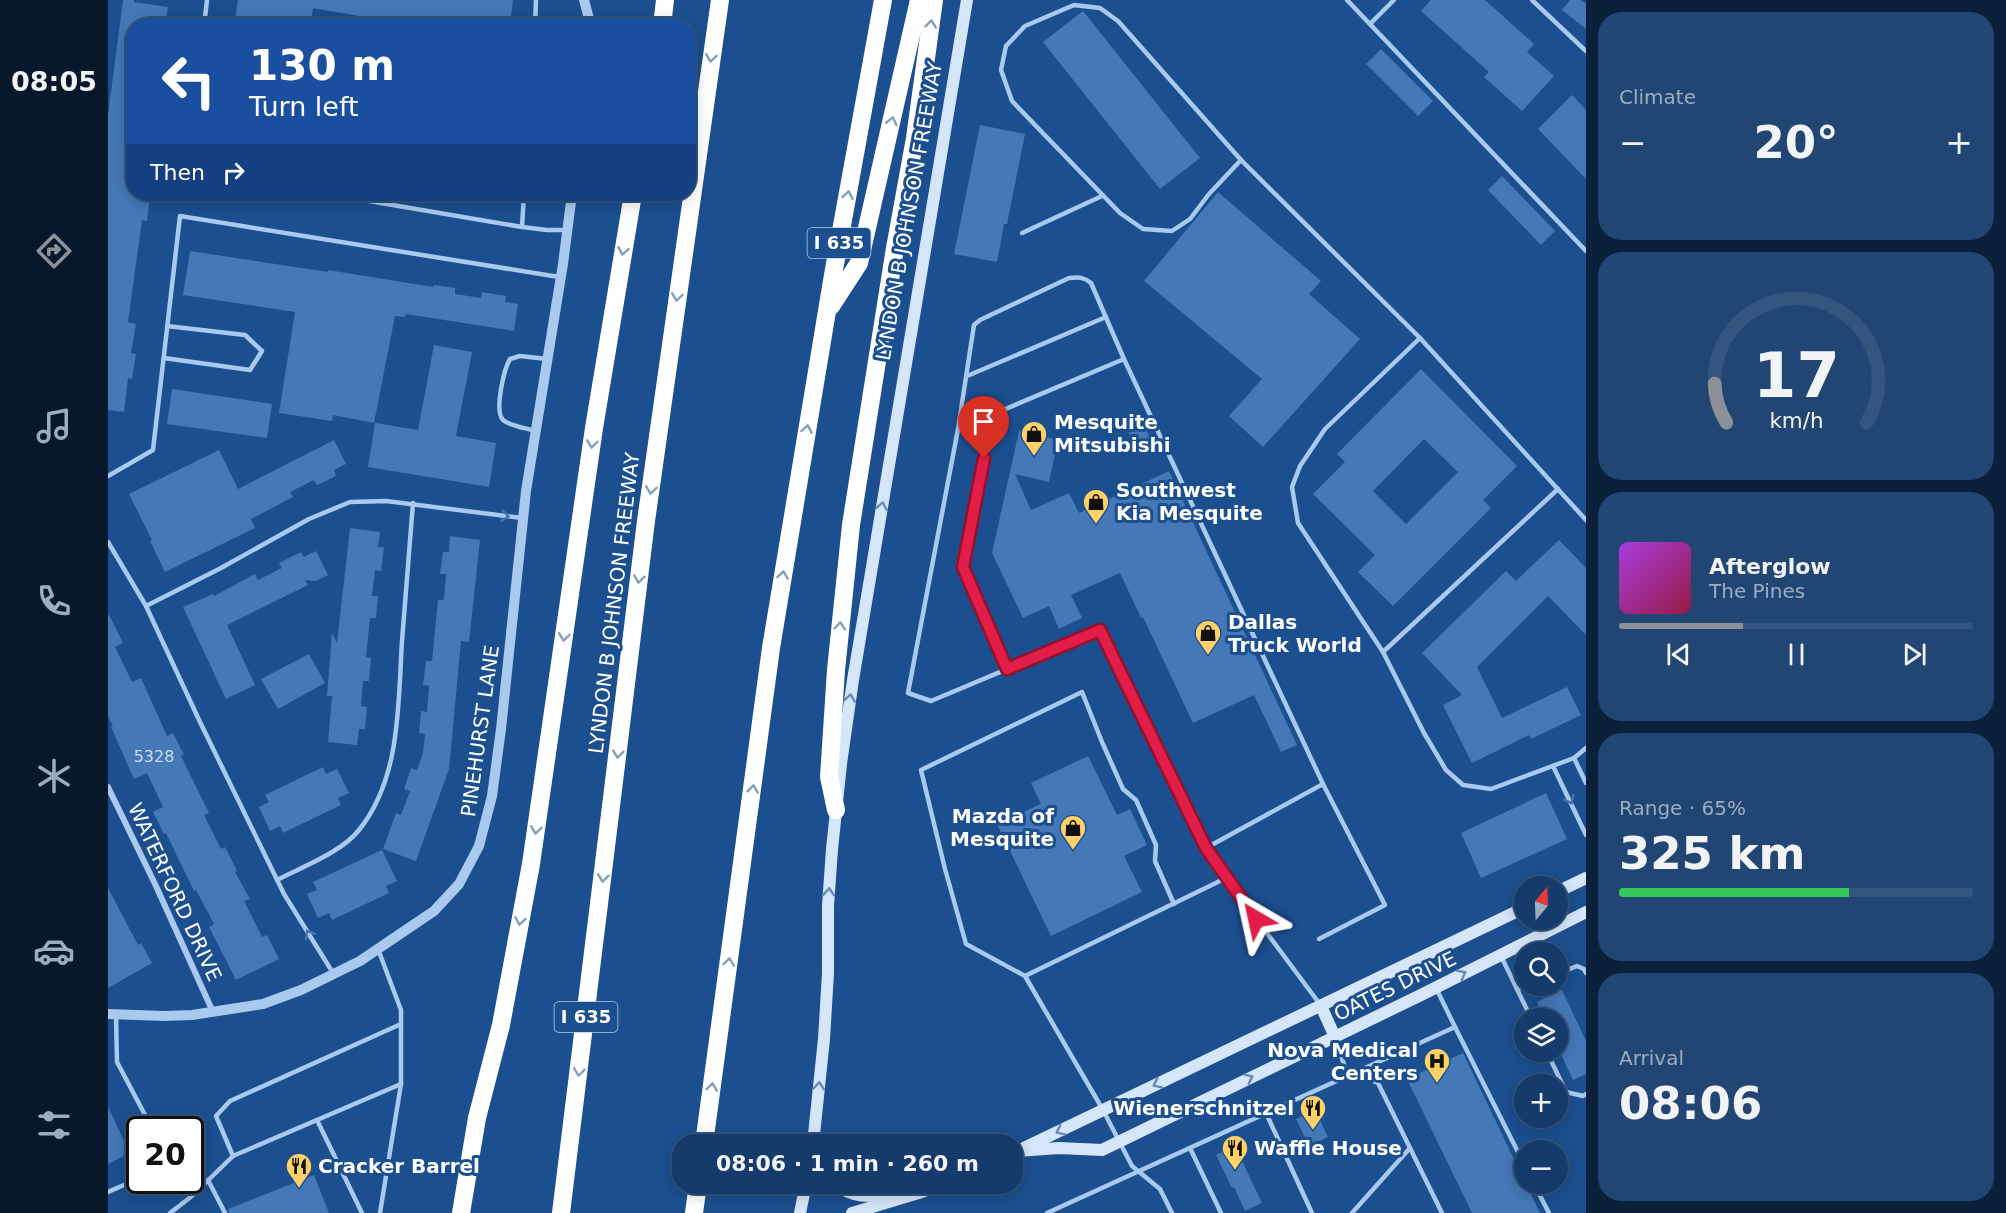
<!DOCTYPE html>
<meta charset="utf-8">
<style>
:root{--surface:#143b6b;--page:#214673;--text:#f1f3f6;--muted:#9dadc1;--line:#33557e;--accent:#8c9099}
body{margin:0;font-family:"DejaVu Sans",sans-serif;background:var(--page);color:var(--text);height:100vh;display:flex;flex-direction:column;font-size:22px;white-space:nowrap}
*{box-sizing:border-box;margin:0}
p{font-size:20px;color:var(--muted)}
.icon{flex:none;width:33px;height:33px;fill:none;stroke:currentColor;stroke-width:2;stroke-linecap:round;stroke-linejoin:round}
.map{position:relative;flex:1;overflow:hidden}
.drawer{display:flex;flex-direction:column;gap:12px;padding:12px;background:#0b203b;width:420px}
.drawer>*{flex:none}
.hud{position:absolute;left:18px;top:18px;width:570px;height:183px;border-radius:24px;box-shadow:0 3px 15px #0003,0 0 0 2px var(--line);background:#1a4fa0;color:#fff;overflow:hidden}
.needle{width:39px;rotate:19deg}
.tools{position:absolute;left:1406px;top:876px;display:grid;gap:12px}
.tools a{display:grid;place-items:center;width:54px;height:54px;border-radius:50%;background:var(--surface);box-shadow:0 3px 15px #0003,0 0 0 2px var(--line);font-size:30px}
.speed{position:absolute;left:18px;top:1116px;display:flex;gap:12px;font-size:30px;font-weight:700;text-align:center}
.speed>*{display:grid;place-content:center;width:78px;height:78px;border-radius:50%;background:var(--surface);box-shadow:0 3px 15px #0003,0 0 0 2px var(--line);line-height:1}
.speed .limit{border:3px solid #111;border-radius:9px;background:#fff;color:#111}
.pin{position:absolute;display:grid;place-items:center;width:51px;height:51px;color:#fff;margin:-62px -26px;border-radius:50% 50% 50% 0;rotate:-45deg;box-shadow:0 0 6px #0007}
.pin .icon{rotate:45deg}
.me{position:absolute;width:66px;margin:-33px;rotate:324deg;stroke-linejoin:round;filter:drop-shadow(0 0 4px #0008)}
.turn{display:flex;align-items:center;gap:21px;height:126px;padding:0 24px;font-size:27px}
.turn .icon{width:78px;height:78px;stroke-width:2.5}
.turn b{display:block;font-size:42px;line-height:51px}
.then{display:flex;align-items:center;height:57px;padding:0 24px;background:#0003;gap:12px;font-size:22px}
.big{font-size:45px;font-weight:600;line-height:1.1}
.drawer .tile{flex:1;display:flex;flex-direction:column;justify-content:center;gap:9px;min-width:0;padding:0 21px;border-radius:24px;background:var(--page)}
.drawer .dial{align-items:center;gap:0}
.dial svg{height:156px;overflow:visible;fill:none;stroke:var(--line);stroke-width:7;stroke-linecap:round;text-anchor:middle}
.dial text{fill:var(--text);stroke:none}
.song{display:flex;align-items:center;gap:18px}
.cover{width:72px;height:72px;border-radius:9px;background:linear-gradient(135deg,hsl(280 70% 55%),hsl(340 70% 35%))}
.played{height:6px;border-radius:3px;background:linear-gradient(90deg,var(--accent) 35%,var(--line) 35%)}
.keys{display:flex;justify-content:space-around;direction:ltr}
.heat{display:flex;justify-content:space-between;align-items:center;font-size:33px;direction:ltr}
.charge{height:9px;border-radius:4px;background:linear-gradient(90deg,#34c759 65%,var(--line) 0)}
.trip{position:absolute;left:564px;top:1134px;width:351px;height:60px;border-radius:24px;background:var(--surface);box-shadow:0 3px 15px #0003,0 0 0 2px var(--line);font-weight:600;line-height:60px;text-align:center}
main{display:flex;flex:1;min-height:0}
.tabs{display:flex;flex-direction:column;width:108px;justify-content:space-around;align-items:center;background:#08182b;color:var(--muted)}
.tabs .icon{width:42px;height:42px}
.tabs .selected{color:var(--accent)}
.tabs b{font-size:27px;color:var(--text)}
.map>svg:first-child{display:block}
</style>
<main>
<nav class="tabs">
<b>08:05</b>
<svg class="icon selected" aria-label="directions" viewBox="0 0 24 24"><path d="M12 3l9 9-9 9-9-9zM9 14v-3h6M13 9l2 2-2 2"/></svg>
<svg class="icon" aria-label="music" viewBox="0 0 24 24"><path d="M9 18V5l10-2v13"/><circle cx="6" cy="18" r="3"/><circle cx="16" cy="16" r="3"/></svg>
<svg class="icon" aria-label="phone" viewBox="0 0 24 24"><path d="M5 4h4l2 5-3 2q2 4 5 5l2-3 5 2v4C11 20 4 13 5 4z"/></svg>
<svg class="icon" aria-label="climate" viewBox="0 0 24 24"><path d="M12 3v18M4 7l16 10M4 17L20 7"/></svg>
<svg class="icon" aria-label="car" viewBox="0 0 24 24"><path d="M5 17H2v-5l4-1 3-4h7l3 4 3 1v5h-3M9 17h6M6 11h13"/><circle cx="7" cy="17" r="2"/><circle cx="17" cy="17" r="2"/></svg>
<svg class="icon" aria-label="filters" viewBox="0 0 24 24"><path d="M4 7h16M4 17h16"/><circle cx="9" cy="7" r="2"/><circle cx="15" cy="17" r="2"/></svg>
</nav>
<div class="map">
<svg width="1478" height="1213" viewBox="0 0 1478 1213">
<rect width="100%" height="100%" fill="#1b4f8f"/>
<g fill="#4478b7" fill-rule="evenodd">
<path d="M15,0h11v2l34,5 -3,19h-31v168l16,2 -3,25 -5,-1 -14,102 8,2 -5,29 5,1 -4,25 -4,-1 -4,34 -16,-2v-295z"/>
<path d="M130,0h275l-3,26h-94l-103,-18 -3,18h-76z"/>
<path d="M1323,0h54l49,44 -7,8 27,24 -32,35 -38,-34 5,-5 -68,-61z"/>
<path d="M1462,0h11l5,4v25l-24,-19z"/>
<path d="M975,11l117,147 -40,31 -117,-147z"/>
<path d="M1273,49l52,52 -15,15 -52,-52z"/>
<path d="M1464,95l14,15v69l-48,-50z"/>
<path d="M872,125l45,9 -18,90h-3l-7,38 -43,-8z"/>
<path d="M1394,176l53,55 -14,14 -53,-55z"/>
<path d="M1110,192l103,89 -12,13 51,45 -97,108 -34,-31 33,-37 -118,-98z"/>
<path d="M82,251l138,21v-2l105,17 1,-2 21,3v6l26,4 1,-6 24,4 -1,6 13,2 -4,27 -108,-17 -1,3 -10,-1 -21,107 -41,-8 -1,6 -53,-8 16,-101 -112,-17z"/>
<path d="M326,345l38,7 -16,84 40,7 -7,44 -121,-20 7,-44 43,7z"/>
<path d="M1313,369l96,97 -34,34 8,8 -98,98 -35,-34 17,-17 -62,-61 32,-32 -8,-8zM1316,439l34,33 -52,52 -33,-33z"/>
<path d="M64,389l100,15 -5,34 -100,-14z"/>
<path d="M1030,413l17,35 -15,7 -17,-35z"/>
<path d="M911,431l39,9 -9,42 -34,-8 16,36 38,-17 10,20 90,-42 128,274 -16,7 -27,-57 -61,28 -50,-106 -2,1 -21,-45 -49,22 11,23 -23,11 -10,-23 -26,12 -31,-65z"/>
<path d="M226,440l12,24 -12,6 2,6 -19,9 -3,-5 -24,12 3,5 -42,22 4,9 -90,44 -15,-31 2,-1 -23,-46 90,-44 19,39z"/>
<path d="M242,528l30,4 -2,15h6l-3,24 -6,-1 -3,26h6l-2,22h-6l-4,39 5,1 -2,23h-6l-2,25 6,1 -2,22h-6l-2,16 -29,-3 4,-46h-5l5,-63 5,10z"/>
<path d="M342,536l30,4 -11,102 -8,-1 -12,128 -33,92 -33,-12 13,-36 5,2 9,-24 -6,-2 7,-21 6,2 6,-17 2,-19 -6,-1 2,-22 6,1 2,-26 -6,-1 3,-24h6l6,-61h6l2,-26h-6l3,-22h6z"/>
<path d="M1451,540l27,28v67l-38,-39 -71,71 25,51 65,-31 14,28 -50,24 -2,-4 -57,28 -29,-58 19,-10 -40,-42 84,-82 10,10z"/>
<path d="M208,551l12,24 -12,6 -11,-1 3,5 -81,40 28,60 -29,14 -43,-92 30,-13 1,2 41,-22 3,6 24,-12 -3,-5 22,-11 3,5z"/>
<path d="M0,613l15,30 -8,4 17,35 9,-4 26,58 6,-3 11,22 -3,1 28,57 -5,2 17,34 4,-2 12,24 -2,1 15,27 -6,2 18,36 5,-2 12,24 -43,21 -27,-53 5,-3 -18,-34 -2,1 -28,-58 -2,1 -11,-22 10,-5 -16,-34 -13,6 -23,-52 2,-1 -5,-10z"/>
<path d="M201,654l16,29 -47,26 -17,-30z"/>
<path d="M980,756l29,59 13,-6 17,36 -23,11 18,36 -91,44 -54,-112 44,-20 -10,-21z"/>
<path d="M215,767l3,7 11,-5 12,24 -11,5 3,7 -58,28 -3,-7 -10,5 -11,-24 10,-5 -4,-7z"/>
<path d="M1438,793l21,46 -86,39 -20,-45z"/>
<path d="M274,850l15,31 -11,5 3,7 -57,27 -3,-7 -11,5 -11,-24 10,-4 -4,-8z"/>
<path d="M0,888l30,57 3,-2 11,20 -44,25z"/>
<path d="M1454,990l24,51v33l-13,6 -16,-34v-28h-13l-7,-16z"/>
<path d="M1355,1053l61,127v4h2l14,29h-68l-65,-134z"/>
<path d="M1209,1105l7,13 -4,2 8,17 -19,9 -13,-27 6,-3 -1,-4z"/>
<path d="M0,1107l22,46 -22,11z"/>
<path d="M1127,1146l27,57 -17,8 -11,-24 -2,1 -16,-33z"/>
<path d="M206,1175l15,38h-100l-1,-4z"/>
</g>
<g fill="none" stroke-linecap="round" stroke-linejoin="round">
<g stroke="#a9c9ee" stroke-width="4.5">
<path d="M1239,0l239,251"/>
<path d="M1424,0l54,51"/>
<path d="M966,5l26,3 18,13 123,139 -32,34 -19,25 -18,12 -29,-2 -23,-16 -108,-112 -11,-31 5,-24 19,-20z"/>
<path d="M1262,24l24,-24"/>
<path d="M96,26l3,-26"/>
<path d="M427,26l1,-26"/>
<path d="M1133,160l179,178 166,182"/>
<path d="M220,194l194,33 25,3h19"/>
<path d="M414,227l2,-33"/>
<path d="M914,233l80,-37"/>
<path d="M1312,338l-95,91 -25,37 -8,21 6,36 85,129 41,81 22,37 17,15 28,4 83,-31 12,-10"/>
<path d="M56,358l86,12 12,-19 -17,-16 -78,-9"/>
<path d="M859,376l139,-59"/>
<path d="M885,415l-30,152 44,102"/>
<path d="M850,429l16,-104 6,-5 89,-42c10,-1 15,-1 22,5l33,76"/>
<path d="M427,431c-9,-3 -25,-5 -32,-11 -9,-9 1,-51 7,-61l10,-3 27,3"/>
<path d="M0,476l45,-26 27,-234 379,61"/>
<path d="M0,542l38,64 54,116 84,172 49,79"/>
<path d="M38,606l75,-38 88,-49 41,-17 36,-1 136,17"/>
<path d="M1275,652l175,-163"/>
<path d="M1466,758l12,25"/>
<path d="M1445,766l33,69"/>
<path d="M1098,848l117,-64 -199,-425 -166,70 -50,264 23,8 169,-71 106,218 37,53 76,102"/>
<path d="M169,880c25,-13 65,-28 82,-50 42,-52 39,-126 43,-189 4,-46 7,-92 11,-138"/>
<path d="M1211,939l66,-34 -62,-121"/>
<path d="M270,949l23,61v74l-21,129"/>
<path d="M1393,956l30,62"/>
<path d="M1449,974l20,-8 7,3 2,4"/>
<path d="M917,976l201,-98"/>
<path d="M1409,989l10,-3"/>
<path d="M8,1016l1,46 36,68"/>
<path d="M1347,1027l69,137"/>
<path d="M1227,1039l11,31 32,13 64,130"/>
<path d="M1439,1052l19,40 17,4 3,-2"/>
<path d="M1158,1113l46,100"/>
<path d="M209,1120l45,93"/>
<path d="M1082,1148l31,65"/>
<path d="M125,1156l-17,-40 14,-15 171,-77"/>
<path d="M100,1180l17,33"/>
<path d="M1426,1184l15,29"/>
<path d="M0,1192l32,-14"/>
<path d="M62,1213l22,-17 41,-40 168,-72"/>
<path d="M939,1213l408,-186 -18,-37"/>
<path d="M1064,1213l-12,-24 -28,-23 -29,-56 -78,-134 -59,-32 -21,-75 -24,-99 161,-78 20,50 21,47 13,11 20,45 -1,16 19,43"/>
<path d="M1244,1213l58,-65"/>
</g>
<path stroke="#a9c9ee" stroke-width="6" d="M0,787l48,99 57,126"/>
<g stroke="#a9c9ee" stroke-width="10">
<path d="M476,0l7,26"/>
<path d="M0,1014l56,2 28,-1 71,-11 38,-14 59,-29 74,-50 25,-27 20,-38 13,-50 9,-67 25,-238 37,-227 9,-70"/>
</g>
<g stroke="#d6e6fa" stroke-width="12">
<path d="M1449,892l29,-14"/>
<path d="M1213,1006l14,31"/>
<path d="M705,1144l11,-105 4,-66v-67l4,-57 9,-85 12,-84 114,-680"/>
<path d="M916,1148l500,-240"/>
<path d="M909,1151l42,-3 43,2 319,-155 165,-83"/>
<path d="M727,1184c19,16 39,12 62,10"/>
<path d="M692,1213l6,-29"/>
<path d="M744,1213l70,-21 20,-8"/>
</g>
<g stroke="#fff" stroke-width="18">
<path d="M554,26l3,-26"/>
<path d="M723,306l28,-43 60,-263"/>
<path d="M728,810l-7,-33 7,-107 15,-145 44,-277 20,-110 19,-138"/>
<path d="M596,1144l67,-496 62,-373 50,-275"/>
<path d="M353,1213l16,-95 24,-93 30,-161 63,-436 39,-234"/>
<path d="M453,1213l85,-692 74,-521"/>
<path d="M586,1213l4,-29"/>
</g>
</g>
<defs><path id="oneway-chevron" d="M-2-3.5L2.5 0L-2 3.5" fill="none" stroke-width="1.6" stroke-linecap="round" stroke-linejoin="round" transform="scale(1.5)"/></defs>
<g stroke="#829ec1">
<use href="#oneway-chevron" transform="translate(823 24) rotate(-84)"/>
<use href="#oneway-chevron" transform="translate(603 58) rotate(99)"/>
<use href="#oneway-chevron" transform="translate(784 121) rotate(-77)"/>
<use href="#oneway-chevron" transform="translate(740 195) rotate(-80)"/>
<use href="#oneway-chevron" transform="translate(515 251) rotate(100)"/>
<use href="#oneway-chevron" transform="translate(569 297) rotate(98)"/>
<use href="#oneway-chevron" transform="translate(699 429) rotate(-80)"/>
<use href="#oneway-chevron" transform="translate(484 444) rotate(98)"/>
<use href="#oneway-chevron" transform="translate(543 490) rotate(98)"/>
<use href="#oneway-chevron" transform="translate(675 575) rotate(-81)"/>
<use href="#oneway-chevron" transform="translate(531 579) rotate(97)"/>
<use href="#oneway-chevron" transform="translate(732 626) rotate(-85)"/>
<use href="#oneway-chevron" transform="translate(456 637) rotate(98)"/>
<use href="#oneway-chevron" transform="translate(510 754) rotate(96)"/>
<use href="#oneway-chevron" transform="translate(645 789) rotate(-83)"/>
<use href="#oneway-chevron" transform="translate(428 830) rotate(98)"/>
<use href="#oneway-chevron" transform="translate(495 878) rotate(97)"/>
<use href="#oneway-chevron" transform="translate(412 921) rotate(100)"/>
<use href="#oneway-chevron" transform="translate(621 962) rotate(-82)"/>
<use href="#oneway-chevron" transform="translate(471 1072) rotate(97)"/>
<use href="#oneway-chevron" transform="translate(604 1087) rotate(-82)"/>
</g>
<g stroke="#668bba">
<use href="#oneway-chevron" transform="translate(774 506) rotate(-80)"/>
<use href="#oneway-chevron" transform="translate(742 698) rotate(-82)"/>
<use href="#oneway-chevron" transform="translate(721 892) rotate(-86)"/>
<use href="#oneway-chevron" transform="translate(1354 974) rotate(-27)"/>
<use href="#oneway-chevron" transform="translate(1141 1078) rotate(-26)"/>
<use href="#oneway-chevron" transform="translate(1049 1084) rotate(154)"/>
<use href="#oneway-chevron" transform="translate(711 1086) rotate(-85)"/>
<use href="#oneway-chevron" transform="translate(952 1131) rotate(154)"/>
</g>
<g stroke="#4674ac">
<use href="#oneway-chevron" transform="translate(397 516) rotate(8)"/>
<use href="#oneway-chevron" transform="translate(1462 800) rotate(64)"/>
<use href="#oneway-chevron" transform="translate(201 934) rotate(-122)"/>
</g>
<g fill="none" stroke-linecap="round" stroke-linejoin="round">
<g stroke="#92132f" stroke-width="15">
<path id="route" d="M876,458l-21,109 44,102 93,-39 106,218 50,71"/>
</g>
<use href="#route" stroke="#e11d48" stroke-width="10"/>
</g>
<defs>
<g id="shop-pin" transform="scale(1.35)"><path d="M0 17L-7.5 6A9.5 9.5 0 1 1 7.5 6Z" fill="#ffd166" stroke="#1b4f8f"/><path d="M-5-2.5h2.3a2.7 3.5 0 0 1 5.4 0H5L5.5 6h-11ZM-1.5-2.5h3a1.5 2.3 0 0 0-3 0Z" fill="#111"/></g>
<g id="hospital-pin" transform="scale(1.35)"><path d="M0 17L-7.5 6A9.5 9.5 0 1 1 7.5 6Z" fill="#ffd166" stroke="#1b4f8f"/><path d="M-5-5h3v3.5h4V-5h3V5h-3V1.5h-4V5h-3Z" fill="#111"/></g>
<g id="restaurant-pin" transform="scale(1.35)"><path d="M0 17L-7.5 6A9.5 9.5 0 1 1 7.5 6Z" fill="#ffd166" stroke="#1b4f8f"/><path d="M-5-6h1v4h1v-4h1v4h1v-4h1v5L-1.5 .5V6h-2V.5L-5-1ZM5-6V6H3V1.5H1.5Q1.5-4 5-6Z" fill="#111"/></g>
</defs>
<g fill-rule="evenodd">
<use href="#shop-pin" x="926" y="434"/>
<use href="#shop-pin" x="988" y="502"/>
<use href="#shop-pin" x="1100" y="633"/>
<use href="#shop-pin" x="965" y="828"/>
<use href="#hospital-pin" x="1329" y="1061"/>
<use href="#restaurant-pin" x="1205" y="1108"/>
<use href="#restaurant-pin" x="1127" y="1148"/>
<use href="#restaurant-pin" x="191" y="1166"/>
</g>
<g text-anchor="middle" stroke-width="6" stroke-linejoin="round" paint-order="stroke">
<g font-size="16" fill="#d0dded">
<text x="46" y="762">5328</text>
</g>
<g fill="#1b4f8f" stroke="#bbcadd" stroke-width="1.5">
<rect x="699.5" y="228" width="63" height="30" rx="4.5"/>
<rect x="446.5" y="1002" width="63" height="30" rx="4.5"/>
</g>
<g font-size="18" font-weight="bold" fill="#fff">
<text x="731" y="249">I 635</text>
<text x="478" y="1023">I 635</text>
</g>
<g font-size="20" fill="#fff" stroke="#1b4f8f">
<text transform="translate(801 211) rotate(-80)" y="7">LYNDON B JOHNSON FREEWAY</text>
<text transform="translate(506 603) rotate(-83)" y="7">LYNDON B JOHNSON FREEWAY</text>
<text transform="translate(372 731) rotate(-82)" y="7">PINEHURST LANE</text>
<text transform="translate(67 892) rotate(65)" y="7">WATERFORD DRIVE</text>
<text transform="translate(1287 986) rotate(-26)" y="7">OATES DRIVE</text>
</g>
<g font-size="20" font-weight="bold" fill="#fff" stroke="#1b4f8f" text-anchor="start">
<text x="946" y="429">Mesquite<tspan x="946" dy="23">Mitsubishi</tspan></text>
<text x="1008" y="497">Southwest<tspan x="1008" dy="23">Kia Mesquite</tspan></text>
<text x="1120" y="629">Dallas<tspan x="1120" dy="23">Truck World</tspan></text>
<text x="946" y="823" text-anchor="end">Mazda of<tspan x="946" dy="23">Mesquite</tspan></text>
<text x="1310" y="1057" text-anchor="end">Nova Medical<tspan x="1310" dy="23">Centers</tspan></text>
<text x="1186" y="1115" text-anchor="end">Wienerschnitzel</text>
<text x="1146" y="1155">Waffle House</text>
<text x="210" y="1173">Cracker Barrel</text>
</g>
</g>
</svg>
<div class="tools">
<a><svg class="needle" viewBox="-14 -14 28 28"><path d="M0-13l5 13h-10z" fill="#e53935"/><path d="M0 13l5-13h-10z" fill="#9dadc1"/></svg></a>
<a><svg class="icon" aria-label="search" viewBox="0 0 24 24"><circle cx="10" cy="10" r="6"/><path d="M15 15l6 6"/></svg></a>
<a><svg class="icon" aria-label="layers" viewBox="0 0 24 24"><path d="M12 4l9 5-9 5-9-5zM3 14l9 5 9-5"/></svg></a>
<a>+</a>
<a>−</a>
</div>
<div class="speed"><div class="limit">20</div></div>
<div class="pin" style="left:876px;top:458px;background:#d93025"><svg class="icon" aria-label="arrive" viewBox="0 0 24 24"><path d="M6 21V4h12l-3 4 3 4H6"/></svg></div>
<svg class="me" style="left:1148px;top:919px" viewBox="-20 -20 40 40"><path d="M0-17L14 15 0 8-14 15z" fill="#e11d48" stroke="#fff" stroke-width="4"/></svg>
<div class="trip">08:06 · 1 min · 260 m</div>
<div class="hud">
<div class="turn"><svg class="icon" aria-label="left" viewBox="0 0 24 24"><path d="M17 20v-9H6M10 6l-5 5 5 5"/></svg><div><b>130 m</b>Turn left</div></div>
<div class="then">Then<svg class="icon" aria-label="right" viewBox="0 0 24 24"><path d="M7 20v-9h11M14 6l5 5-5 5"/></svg></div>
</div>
</div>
<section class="drawer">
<div class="tile"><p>Climate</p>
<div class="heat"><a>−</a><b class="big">20°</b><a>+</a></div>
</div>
<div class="tile dial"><svg viewBox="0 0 100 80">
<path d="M14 69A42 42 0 1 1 86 69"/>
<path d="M14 69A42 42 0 0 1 8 49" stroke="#8c9099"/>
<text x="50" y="56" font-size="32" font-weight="700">17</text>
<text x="50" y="72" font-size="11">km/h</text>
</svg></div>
<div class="tile">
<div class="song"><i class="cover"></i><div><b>Afterglow</b><p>The Pines</p></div></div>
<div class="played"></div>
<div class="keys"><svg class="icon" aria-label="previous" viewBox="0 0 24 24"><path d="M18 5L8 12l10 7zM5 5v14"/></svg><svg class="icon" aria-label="pause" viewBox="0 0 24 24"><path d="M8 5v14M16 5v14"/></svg><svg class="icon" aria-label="next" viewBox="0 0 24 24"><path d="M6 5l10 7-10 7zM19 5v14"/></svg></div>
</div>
<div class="tile"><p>Range · 65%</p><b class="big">325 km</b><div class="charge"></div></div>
<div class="tile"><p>Arrival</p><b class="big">08:06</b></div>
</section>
</main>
